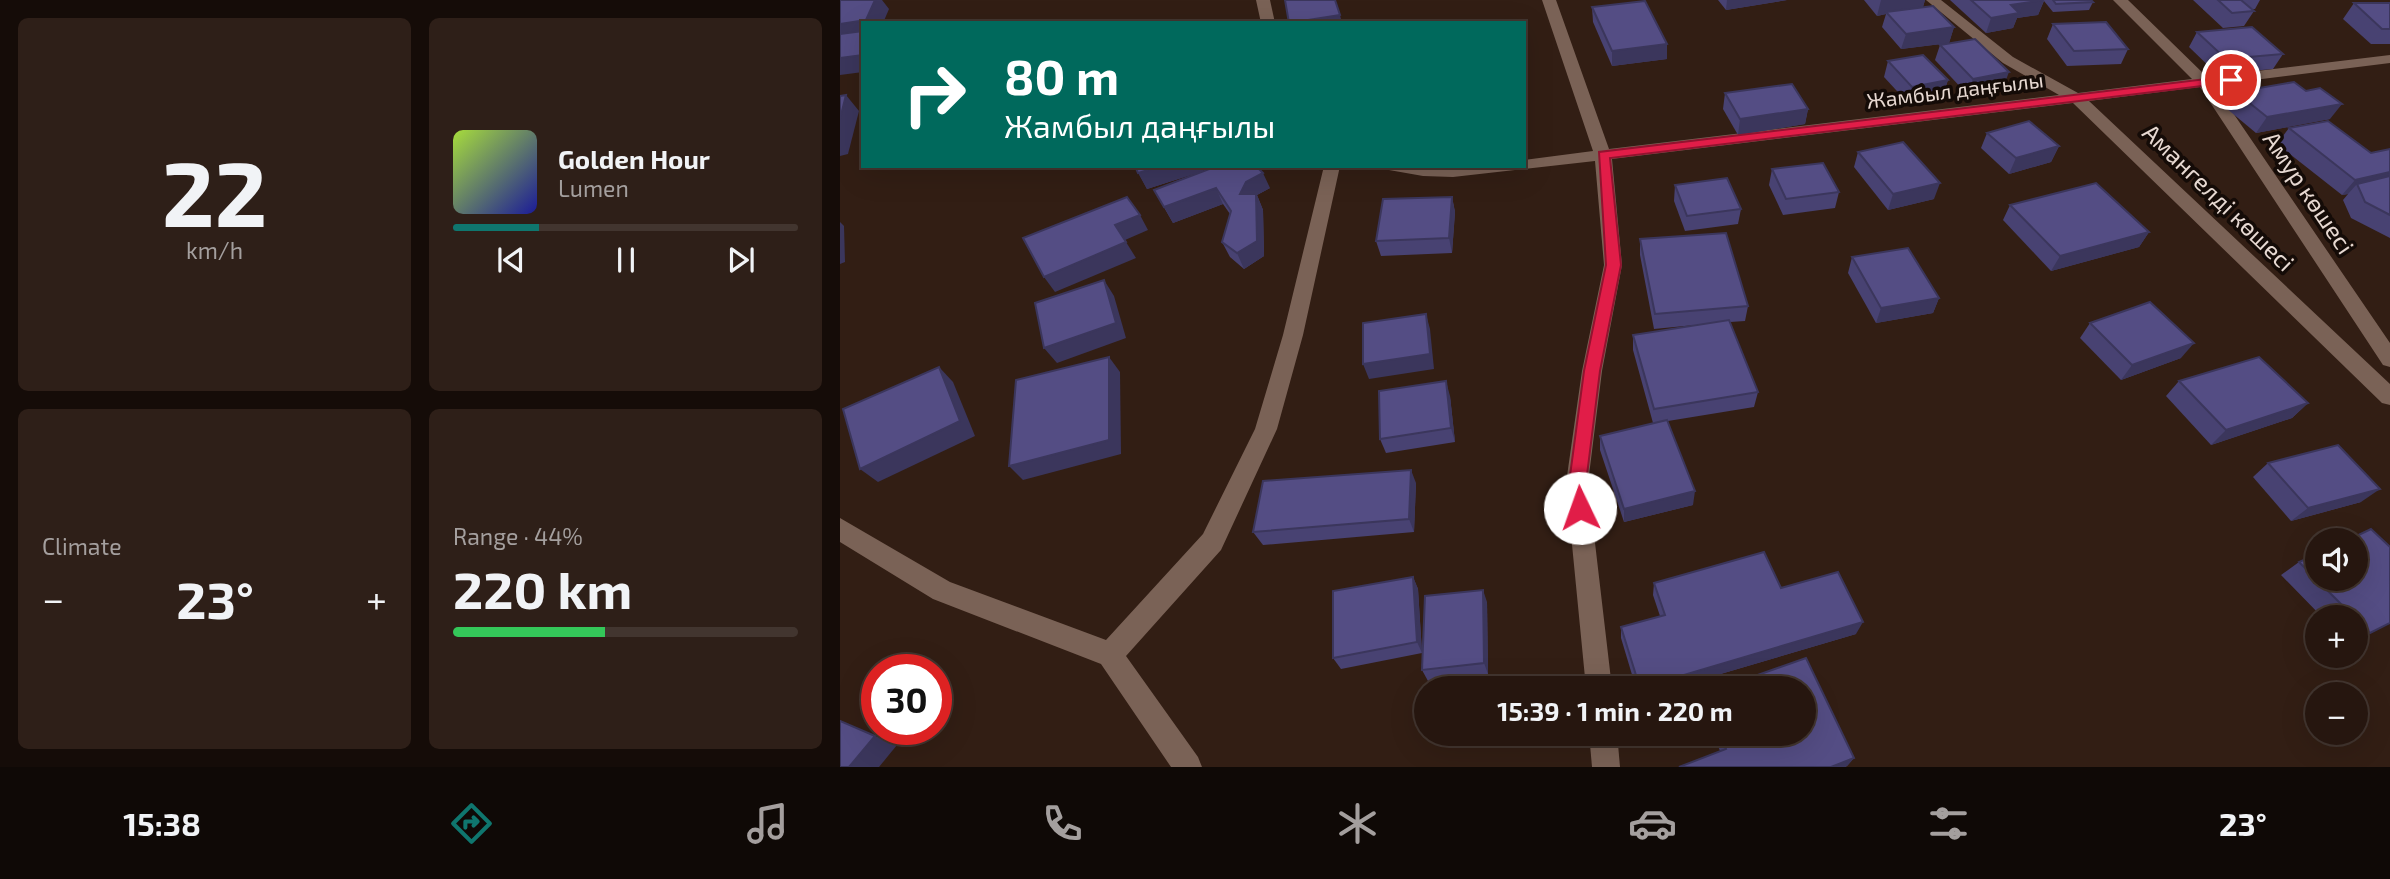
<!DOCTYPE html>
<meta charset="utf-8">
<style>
:root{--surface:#26160f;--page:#2e1f18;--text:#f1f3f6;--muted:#a49f9e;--line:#42352f;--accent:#0f766e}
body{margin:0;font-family:"Exo 2",sans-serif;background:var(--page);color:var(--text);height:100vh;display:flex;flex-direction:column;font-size:26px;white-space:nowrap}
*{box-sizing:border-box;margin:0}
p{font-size:23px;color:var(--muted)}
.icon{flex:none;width:38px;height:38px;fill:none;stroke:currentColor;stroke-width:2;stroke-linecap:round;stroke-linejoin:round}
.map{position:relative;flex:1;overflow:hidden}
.drawer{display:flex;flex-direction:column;gap:18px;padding:18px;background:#150c08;width:840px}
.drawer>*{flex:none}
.hud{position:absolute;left:21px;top:21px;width:665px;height:147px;border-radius:0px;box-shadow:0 7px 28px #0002,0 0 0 2px var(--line);background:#00695c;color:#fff;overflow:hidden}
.tools{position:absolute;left:1465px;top:528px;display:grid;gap:14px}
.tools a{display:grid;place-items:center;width:63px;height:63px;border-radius:50%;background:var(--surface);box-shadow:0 7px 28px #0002,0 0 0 2px var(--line);font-size:35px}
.speed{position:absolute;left:21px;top:654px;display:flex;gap:14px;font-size:35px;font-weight:700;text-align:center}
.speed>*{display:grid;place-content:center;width:91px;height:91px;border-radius:50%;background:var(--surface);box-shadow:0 7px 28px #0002,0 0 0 2px var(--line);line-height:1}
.speed .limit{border:10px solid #d22;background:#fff;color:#111}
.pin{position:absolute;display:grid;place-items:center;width:60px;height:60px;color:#fff;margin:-30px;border:4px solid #fff;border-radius:50%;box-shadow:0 2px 7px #0007}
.me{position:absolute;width:77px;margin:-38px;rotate:357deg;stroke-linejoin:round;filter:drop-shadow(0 0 5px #0008)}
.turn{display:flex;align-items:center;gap:24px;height:147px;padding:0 28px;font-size:32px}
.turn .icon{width:91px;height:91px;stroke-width:2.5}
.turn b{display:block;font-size:49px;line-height:60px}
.big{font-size:52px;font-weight:700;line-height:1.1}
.drawer .widget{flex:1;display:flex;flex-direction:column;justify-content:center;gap:10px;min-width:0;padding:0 24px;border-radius:10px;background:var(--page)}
.drawer .dial{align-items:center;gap:0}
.dial b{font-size:91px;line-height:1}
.song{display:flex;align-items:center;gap:21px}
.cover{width:84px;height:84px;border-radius:10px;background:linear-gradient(135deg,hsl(80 70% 55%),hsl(240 70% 35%))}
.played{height:7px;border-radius:4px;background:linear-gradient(90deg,var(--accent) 25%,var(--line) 25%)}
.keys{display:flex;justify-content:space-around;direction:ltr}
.heat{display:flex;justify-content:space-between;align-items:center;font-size:38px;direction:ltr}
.charge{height:10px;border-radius:5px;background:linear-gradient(90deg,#34c759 44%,var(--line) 0)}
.drawer .tiles{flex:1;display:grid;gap:18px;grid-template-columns:repeat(2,1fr)}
.trip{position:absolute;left:574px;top:676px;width:402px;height:70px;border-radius:35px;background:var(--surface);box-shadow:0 7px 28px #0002,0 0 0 2px var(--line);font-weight:700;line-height:70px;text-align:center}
.menu{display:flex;height:112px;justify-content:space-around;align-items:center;background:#0f0906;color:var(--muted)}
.menu .icon{width:49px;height:49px}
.menu .selected{color:var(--accent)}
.menu b{font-size:32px;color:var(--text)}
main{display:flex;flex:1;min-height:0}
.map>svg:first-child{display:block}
</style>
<main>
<section class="drawer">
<div class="tiles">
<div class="widget dial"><b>22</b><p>km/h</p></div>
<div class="widget">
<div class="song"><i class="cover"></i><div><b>Golden Hour</b><p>Lumen</p></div></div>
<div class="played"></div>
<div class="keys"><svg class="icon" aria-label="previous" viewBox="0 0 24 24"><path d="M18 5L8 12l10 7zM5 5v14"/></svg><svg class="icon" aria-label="pause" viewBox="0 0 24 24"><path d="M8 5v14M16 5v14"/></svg><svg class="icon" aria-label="next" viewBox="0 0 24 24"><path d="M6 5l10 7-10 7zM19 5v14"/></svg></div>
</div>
<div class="widget"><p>Climate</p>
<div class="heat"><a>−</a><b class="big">23°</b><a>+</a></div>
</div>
<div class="widget"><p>Range · 44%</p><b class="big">220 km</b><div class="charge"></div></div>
</div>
</section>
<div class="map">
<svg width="1550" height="767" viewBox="0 0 1550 767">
<rect width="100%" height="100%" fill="#321e14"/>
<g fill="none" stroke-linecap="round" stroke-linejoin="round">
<g fill="#7a6256" fill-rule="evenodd">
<path d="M416,0h14l5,23h-14z"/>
<path d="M702,0h14l53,149 450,-54 -56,-32 -77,-63h15l72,57 65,36 114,-14 -79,-79h15l79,77 183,-22v8l-176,22 176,258v24l-7,-2 -183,-278 -111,14 301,283v21l-8,-2 -309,-300 -461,56 10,106 -20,106 -14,112 24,205h-26l-20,-205 16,-112 22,-106 -9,-104 -142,16 -30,-1 -34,-6 -2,-4h137v-6l69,-9z"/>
<path d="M484,166h16l-37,169 -26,94 -56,121 -95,106 72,101 4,10h-31l-70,-103 -168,-65 -93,-57v-24l110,64 156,58 97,-106 52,-105 28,-94z"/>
<path d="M749,733h28l3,34h-28z"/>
</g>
</g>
<g fill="#484272">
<path d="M878,0h69l-61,10z"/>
<path d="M1024,0h61l-2,7 31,20 -5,16 -48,6 -19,-22 4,-13 -9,2z"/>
<path d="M1110,0h141l2,2 -4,8 -36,2 -9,-11 -6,14 -21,3 -4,10 -27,5z"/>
<path d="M1353,0h67l-5,9h-3l2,2 -10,15 -21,2z"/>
<path d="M1514,3h36v41h-19l-28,-25z"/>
<path d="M752,7l75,37v15l-55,7 -19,-44z"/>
<path d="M1213,24l75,25 -7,15 -54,2 -20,-27z"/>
<path d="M1357,32l86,22 -10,15 -56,5 -28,-27z"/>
<path d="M1100,45l63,43 -36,6 -32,-34z"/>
<path d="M1048,61l60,19 -5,15 -35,8 -24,-26z"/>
<path d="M1396,92l94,27 -74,14 -30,-25z"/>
<path d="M885,93l83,16 -3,15 -67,11 -15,-26z"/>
<path d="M1449,128l82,25 19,-4v89l-39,-20 -8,-18 5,-6 -6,1 -65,-51z"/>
<path d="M1147,133l72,13 -8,16 -42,12 -28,-26z"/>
<path d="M1018,152l76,47 -46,11 -34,-43z"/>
<path d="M295,166h66l2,5 67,17 -13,7 6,15 1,46 -20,13 -14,-12 -8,-15 8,-28 -7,-10 -50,19 -19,-33 43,-17 -50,16z"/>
<path d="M932,169l67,23 -4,16 -52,7 -14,-30z"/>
<path d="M835,185l66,24 -3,15 -53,7 -11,-30z"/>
<path d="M612,197l3,15 -3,41 -71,3 -5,-15z"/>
<path d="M1170,205l139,27 -10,15 -88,24 -48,-51z"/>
<path d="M800,239l108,67 -3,15 -15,1 28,70 -4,15 -86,14 25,84 -69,17 -24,-72v-14l53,-13 -20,-73v-15l62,-10 -41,4 -14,-74z"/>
<path d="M1012,257l87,41 -6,15 -57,10 -28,-50z"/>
<path d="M1250,323l91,35 -60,22 -41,-42z"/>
<path d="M1339,381l129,22 -16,15 -81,27 -45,-49z"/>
<path d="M610,396l5,46 -69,11 -6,-14z"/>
<path d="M1428,463l93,39 -70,19 -38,-44z"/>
<path d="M576,483l-2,49 -151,13 -10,-13z"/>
<path d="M1459,562l91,61 -34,18v-23h-33l-42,-43z"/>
<path d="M573,577l5,12 4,64 -81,16 -8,-11z"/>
<path d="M814,583l127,5 75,46 -183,54h-37l-15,-50v-11l39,-11 -7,-21z"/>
<path d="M647,602l1,72 -60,7 -6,-11z"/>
<path d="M873,733h91l50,25 -7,8 -2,1h-166l41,-16z"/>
</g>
<g fill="#3b365c">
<path d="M35,0h7l7,9 -6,14h-20v15l-23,3v-17z"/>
<path d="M887,0h60l-61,10z"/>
<path d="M1041,0h44l-3,10 -36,2v2l-9,2z"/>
<path d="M1204,0l-6,15 -21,3 -4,10 -27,5 5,-15 20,-13z"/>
<path d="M500,15l2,8h-52z"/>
<path d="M1114,27l-5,16 -48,6 5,-15z"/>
<path d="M827,44v15l-55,7v-15z"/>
<path d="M23,55v17l-23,3v-17z"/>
<path d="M1169,72l-6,16 -36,6 6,-15z"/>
<path d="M1108,80l-5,15 -35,8 4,-16z"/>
<path d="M6,95l13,16 -11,43 -8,2v-37z"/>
<path d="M1502,104l-12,15 -74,14 11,-16z"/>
<path d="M968,109l-3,15 -67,11 2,-16z"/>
<path d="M1219,146l-8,16 -42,12 7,-16z"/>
<path d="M322,166h39l2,5 -56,18 -9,-16z"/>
<path d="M1550,172v13l-33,-1 -9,10 -6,1 13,-15z"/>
<path d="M423,173l7,15 -13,7 6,15 1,46 -20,13 -7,-16 3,-59 6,-12z"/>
<path d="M1100,183l-6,16 -46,11 5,-16z"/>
<path d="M376,188l7,16 -50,19 -9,-16z"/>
<path d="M612,197l3,15 -3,41 -3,-15z"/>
<path d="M300,215l8,15 -23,10 -10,-15z"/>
<path d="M0,222l4,4 1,36 -5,2z"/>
<path d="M1309,232l-10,15 -88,24 9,-15z"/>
<path d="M286,242l10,16 -81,34 -11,-15z"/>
<path d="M264,280l10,16 12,42 -69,25 -13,-15z"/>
<path d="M1099,298l-6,15 -57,10 5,-15z"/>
<path d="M586,314l4,15 4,40 -65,10 -6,-15z"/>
<path d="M1354,343l-13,15 -60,22 11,-15z"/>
<path d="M269,357l11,15 1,82 -98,26 -14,-14z"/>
<path d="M99,367l14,15 22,54 -97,46 -18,-13z"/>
<path d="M606,381l4,15 5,46 -4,-14z"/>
<path d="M1468,403l-16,15 -81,27 15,-15z"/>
<path d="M571,470l5,13 -2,49 -5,-13z"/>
<path d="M1540,489l-19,13 -70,19 17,-13z"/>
<path d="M855,491l-2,14 -69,17v-13z"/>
<path d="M573,577l5,12 4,64 -5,-11z"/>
<path d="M643,590l4,12 1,72 -4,-11z"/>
<path d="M1023,622l-7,12 -183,54h-33z"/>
<path d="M0,721l57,24 -18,22h-30z"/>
<path d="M1014,758l-7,8 -2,1h-14z"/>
</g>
<g fill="#544d84" stroke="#3b365c" stroke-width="2">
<path d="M0,0h35l-9,20 -26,4z"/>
<path d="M445,0h50l5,15 -51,8z"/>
<path d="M1131,0h73l-33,5 8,8 -28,5z"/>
<path d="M1213,0h38l2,2 -37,2z"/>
<path d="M1378,0h23l13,11 -22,2z"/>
<path d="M805,1l22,43 -55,7 -20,-44z"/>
<path d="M1514,3h36v26h-8z"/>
<path d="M1093,6l21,21 -48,7 -20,-22z"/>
<path d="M1266,22l22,27 -54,2 -21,-27z"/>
<path d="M1412,27l31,27 -57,5 -29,-27z"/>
<path d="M23,31v24l-23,3v-24z"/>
<path d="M1135,39l34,33 -36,7 -33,-34z"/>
<path d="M1083,55l25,25 -36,7 -24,-26z"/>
<path d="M1454,82l12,9 14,-3 22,16 -75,13 -31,-25z"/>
<path d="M952,84l16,25 -68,10 -15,-26z"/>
<path d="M6,95l-6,24v-23z"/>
<path d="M1189,121l30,25 -43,12 -29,-25z"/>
<path d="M1488,121l43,32 19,-4v23l-35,8 -66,-52z"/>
<path d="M1063,142l37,41 -47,11 -35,-42z"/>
<path d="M983,163l16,29 -53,7 -14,-30z"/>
<path d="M295,166h27l-24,7z"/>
<path d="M377,166h39l7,7 -17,9 -6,12h16l1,47 -20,12 -15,-11 9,-31 -15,-23 -52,19 -10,-17z"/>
<path d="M1550,176v39l-25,-13 -8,-18z"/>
<path d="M887,178l14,31 -54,7 -12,-31z"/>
<path d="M1256,183l53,49 -89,24 -50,-51z"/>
<path d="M287,197l13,18 -25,10 11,17 -82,35 -21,-39z"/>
<path d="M612,197l-3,41 -73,3 7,-42z"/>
<path d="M886,233l22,73 -93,8 -15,-75z"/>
<path d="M1068,248l31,50 -58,10 -29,-51z"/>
<path d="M264,280l12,43 -72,25 -9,-45z"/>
<path d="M1310,302l44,41 -62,22 -42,-42z"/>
<path d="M586,314l4,40 -67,10v-41z"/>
<path d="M889,320l29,72 -104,17 -21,-74z"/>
<path d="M269,357v83l-100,26 7,-86z"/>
<path d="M1419,357l49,46 -82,27 -47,-49z"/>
<path d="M99,367l21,54 -100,48 -17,-60z"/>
<path d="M606,381l5,47 -71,11 -1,-48z"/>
<path d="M827,420l28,71 -71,18 -24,-73z"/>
<path d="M1498,445l42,44 -72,19 -40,-45z"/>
<path d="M571,470l-2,49 -156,13 10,-51z"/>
<path d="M1531,529l19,18v76l-20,10 -71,-71 18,-8v25h39v-38h-10z"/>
<path d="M924,552l17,36 57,-16 25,50 -223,66 -19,-61 44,-12 -11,-32z"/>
<path d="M573,577l4,65 -84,16v-67z"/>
<path d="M643,590l1,73 -62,7 3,-74z"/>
<path d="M966,658l48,100 -23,9h-152l47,-18 -6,-16h84v-45h-83z"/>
<path d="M0,721l35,15 -26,31h-9z"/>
</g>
<path fill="#e11d48" stroke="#92132f" stroke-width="2" d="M1391,76l6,4 -2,2 -625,76 11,107 -21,106 -14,112 3,25 -2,5 -7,2 -6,-2 -5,-30 15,-112 22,-106 -7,-113z"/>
<g text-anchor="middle" stroke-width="7" stroke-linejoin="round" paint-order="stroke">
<g font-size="21" fill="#e7d9d2" stroke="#140b07">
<text transform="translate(1115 91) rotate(-7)" y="7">Жамбыл даңғылы</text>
</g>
<g font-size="24" fill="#e7d9d2" stroke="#140b07">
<text transform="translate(1468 193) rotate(56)" y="8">Амур көшесі</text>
<text transform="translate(1378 198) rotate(44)" y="8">Амангелді көшесі</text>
</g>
</g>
</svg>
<div class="tools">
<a><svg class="icon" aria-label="sound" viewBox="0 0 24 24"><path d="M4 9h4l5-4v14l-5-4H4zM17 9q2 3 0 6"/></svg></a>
<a>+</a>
<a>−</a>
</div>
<div class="speed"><div class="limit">30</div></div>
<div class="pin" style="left:1391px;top:80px;background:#d93025"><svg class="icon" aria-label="arrive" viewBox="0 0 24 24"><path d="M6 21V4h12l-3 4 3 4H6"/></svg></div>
<svg class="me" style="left:740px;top:508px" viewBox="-20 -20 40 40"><circle r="19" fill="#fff"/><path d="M0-13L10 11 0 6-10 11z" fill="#e11d48"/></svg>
<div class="trip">15:39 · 1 min · 220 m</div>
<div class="hud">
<div class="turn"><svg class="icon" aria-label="right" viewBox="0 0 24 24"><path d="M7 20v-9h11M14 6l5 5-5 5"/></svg><div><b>80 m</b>Жамбыл даңғылы</div></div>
</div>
</div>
</main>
<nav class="menu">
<b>15:38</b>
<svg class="icon selected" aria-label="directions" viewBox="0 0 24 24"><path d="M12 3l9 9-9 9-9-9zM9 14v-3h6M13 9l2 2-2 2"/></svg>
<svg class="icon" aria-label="music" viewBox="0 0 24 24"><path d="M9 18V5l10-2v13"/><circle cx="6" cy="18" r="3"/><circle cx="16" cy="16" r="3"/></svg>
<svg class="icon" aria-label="phone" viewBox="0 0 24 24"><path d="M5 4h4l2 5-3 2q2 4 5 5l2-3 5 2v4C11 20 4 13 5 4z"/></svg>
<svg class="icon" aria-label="climate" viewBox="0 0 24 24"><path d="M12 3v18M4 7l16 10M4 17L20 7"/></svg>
<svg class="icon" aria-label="car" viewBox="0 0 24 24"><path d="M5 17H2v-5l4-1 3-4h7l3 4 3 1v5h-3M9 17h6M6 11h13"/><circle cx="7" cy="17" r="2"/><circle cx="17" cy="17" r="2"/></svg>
<svg class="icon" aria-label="filters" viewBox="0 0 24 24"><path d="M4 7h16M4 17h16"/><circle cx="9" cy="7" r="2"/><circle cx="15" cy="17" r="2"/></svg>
<b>23°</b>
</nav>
